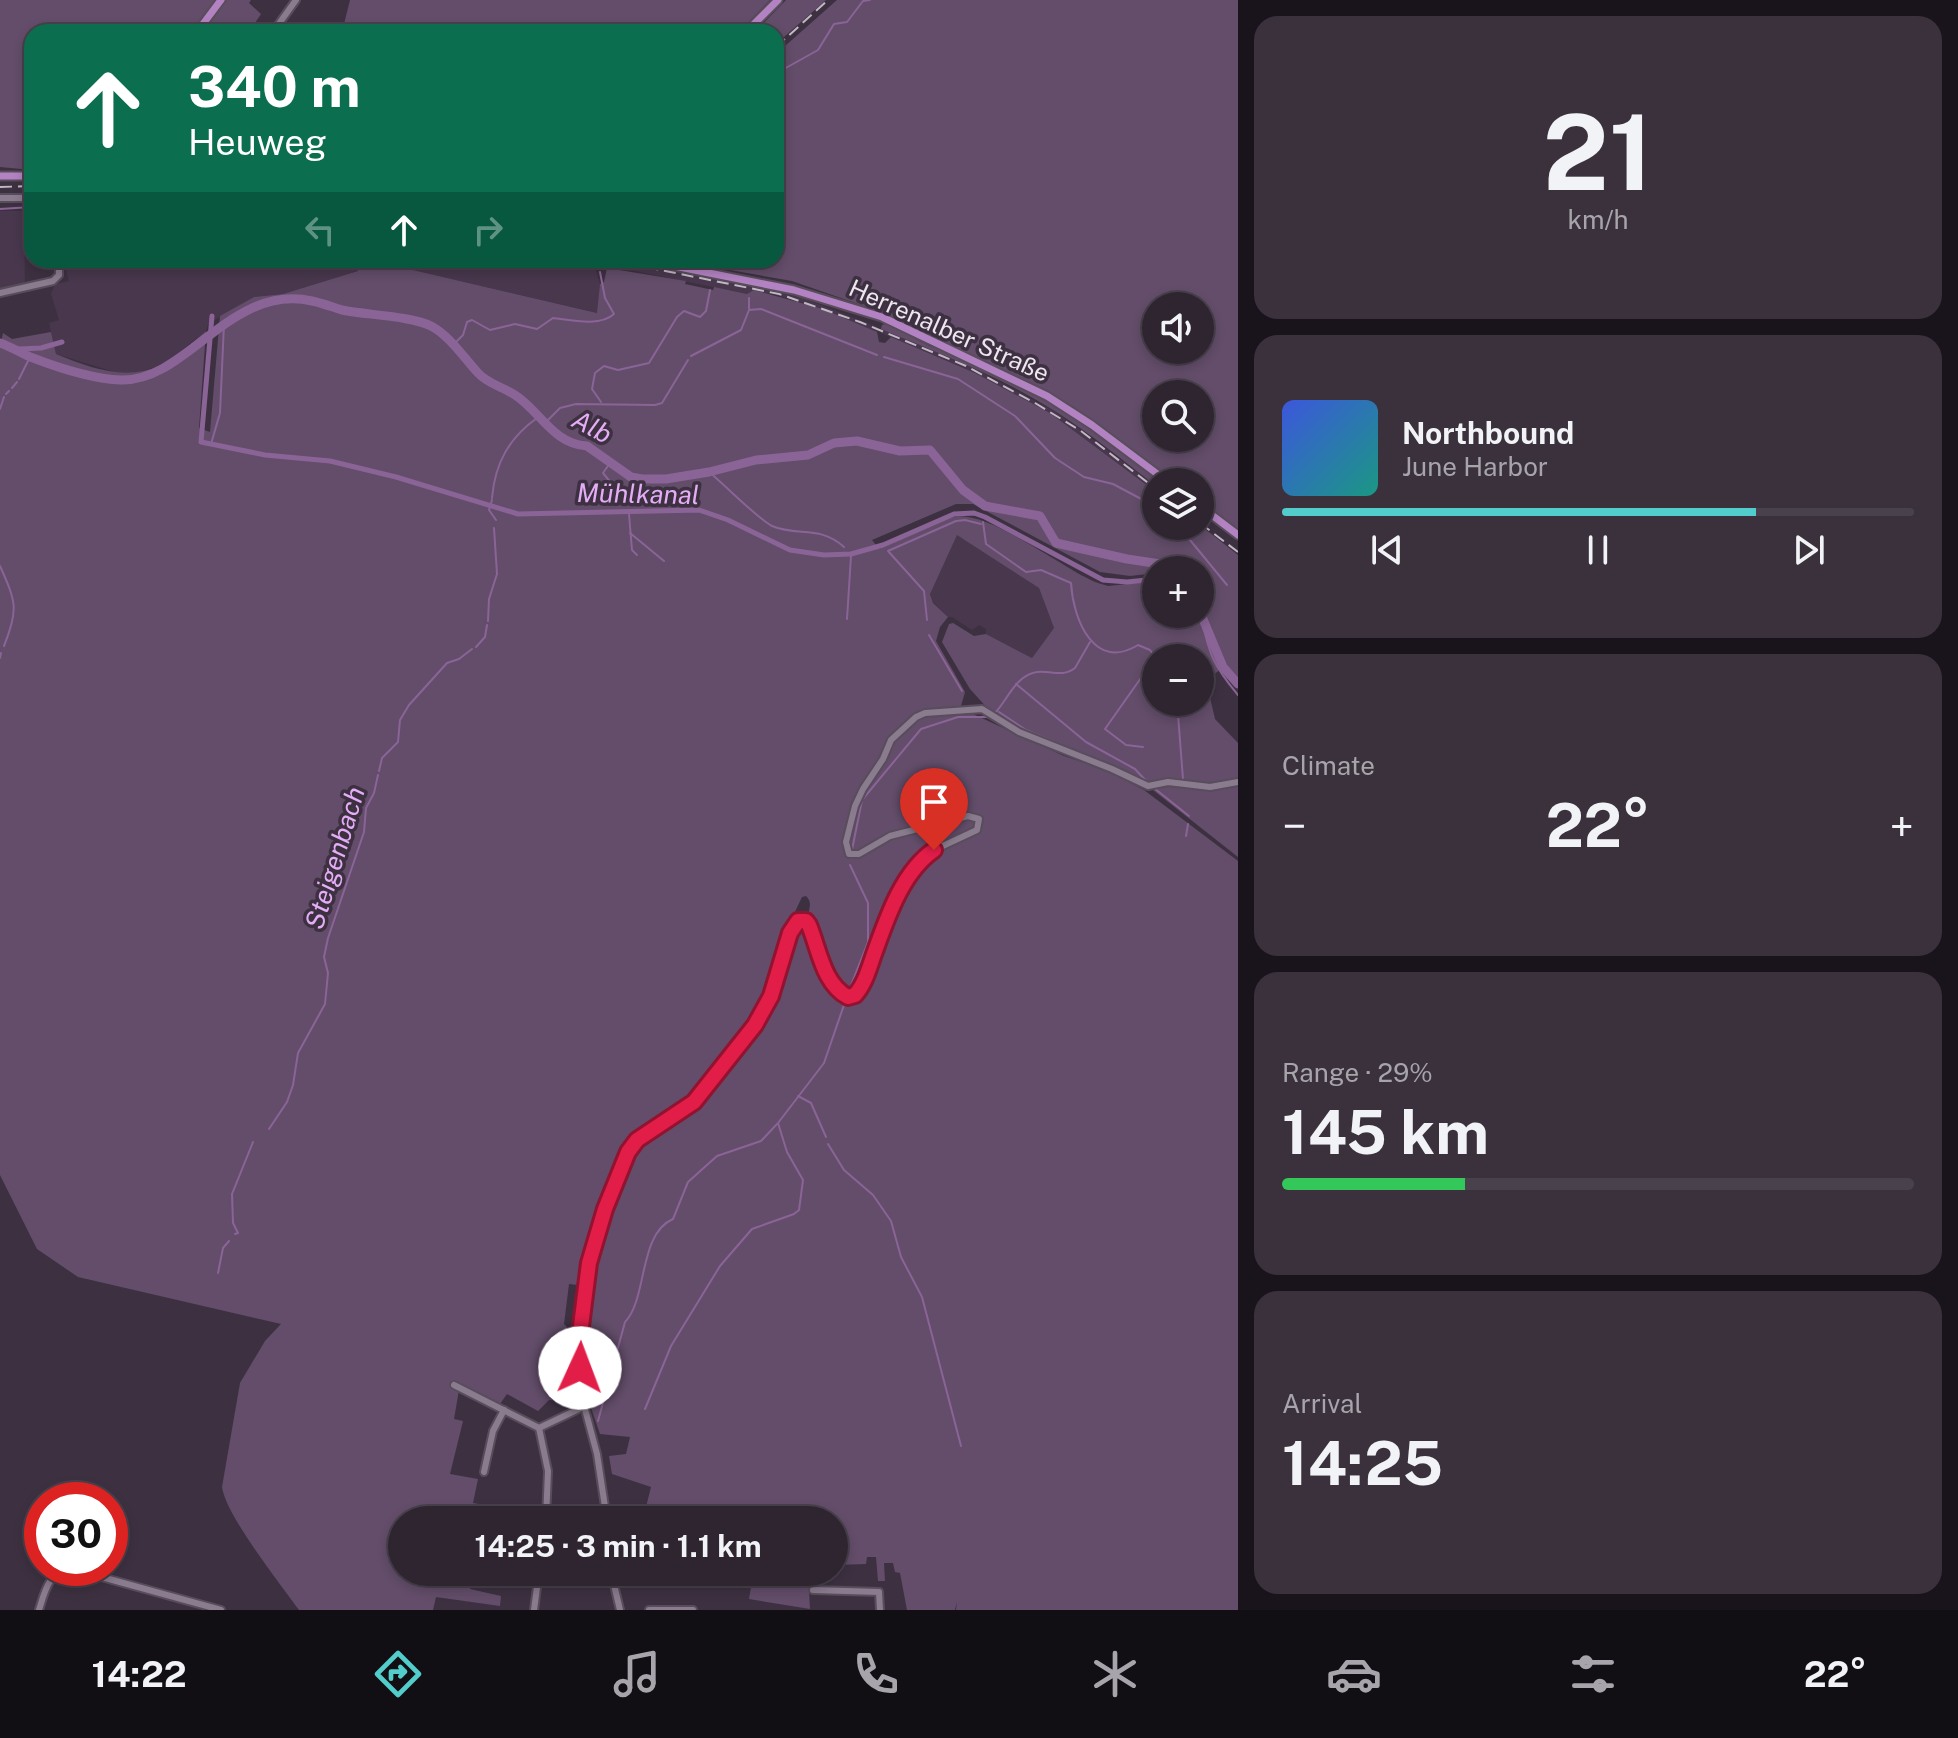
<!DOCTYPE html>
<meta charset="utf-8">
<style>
:root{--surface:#2e2531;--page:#3a313d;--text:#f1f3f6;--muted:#a7a5ab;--line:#49424d;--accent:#52cdcc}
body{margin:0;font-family:"Public Sans",sans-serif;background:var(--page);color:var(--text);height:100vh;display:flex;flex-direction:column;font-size:30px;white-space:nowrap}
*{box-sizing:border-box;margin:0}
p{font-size:26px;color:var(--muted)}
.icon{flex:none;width:44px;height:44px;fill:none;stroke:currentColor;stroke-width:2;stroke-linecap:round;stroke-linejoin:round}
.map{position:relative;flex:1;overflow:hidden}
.details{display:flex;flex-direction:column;gap:16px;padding:16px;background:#19141b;width:720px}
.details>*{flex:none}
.top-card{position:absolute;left:24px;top:24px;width:760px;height:244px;border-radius:24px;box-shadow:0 4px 12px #0003,0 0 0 2px var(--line);background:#0b6e4f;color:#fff;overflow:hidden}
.tools{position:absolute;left:1142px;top:292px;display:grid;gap:16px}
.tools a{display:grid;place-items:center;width:72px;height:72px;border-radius:50%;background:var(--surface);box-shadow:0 4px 12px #0003,0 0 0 2px var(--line);font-size:40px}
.speed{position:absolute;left:24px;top:1482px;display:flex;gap:16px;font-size:40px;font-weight:700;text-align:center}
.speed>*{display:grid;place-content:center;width:104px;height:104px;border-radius:50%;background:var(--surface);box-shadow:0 4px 12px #0003,0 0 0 2px var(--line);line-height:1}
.speed .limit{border:12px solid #d22;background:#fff;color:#111}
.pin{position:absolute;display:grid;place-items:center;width:68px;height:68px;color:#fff;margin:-82px -34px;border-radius:50% 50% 50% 0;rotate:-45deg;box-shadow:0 0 8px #0007}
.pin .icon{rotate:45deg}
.me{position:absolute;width:88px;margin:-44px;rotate:2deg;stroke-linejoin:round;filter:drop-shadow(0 0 6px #0008)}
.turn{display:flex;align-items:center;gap:28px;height:168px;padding:0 32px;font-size:36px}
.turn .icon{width:104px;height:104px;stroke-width:2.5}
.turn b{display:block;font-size:56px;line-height:68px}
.lanes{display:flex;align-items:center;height:76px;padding:0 32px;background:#0003;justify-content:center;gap:40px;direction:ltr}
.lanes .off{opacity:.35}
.big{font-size:60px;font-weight:700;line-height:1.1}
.details .tile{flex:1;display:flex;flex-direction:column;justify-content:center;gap:12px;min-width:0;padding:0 28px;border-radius:24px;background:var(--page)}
.details .dial{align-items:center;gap:0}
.dial b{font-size:104px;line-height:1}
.song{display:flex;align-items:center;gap:24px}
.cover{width:96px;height:96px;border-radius:12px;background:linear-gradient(135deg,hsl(230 70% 55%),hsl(170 70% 35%))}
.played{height:8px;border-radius:4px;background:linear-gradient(90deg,var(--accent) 75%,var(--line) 75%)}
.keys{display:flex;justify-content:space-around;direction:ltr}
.heat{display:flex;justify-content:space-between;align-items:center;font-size:44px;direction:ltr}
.charge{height:12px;border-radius:6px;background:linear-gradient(90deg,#34c759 29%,var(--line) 0)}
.trip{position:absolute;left:388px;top:1506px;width:460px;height:80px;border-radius:40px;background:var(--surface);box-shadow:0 4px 12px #0003,0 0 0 2px var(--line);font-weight:700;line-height:80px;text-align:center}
.menu{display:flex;height:128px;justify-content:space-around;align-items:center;background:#120f14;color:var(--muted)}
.menu .icon{width:56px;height:56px}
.menu .selected{color:var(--accent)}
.menu b{font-size:36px;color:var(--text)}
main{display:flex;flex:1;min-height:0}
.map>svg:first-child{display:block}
</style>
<main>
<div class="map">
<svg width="1238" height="1610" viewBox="0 0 1238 1610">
<rect width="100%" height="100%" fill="#3d3141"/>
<g fill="#48374d">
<path d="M0,211h24l1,74 -25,6z"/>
<path d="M63,260h295v11l-75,23 -29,3 -46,27 -2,7 -43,34 -30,9h-12l-65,-20 -7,-31 10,-3 -8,-26 4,-10 14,-3z"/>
<path d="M407,260h214l182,38 74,29v5l-54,-23 -46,-14 -23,-4 -7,3 -112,-23 -40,-3 5,16 -2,29 -187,-43 1,-7z"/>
<path d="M881,329l83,34 92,49 100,74v6l-106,-79 -75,-40 -94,-40z"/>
<path d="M957,534l82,54 15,40 -22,30 -46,-24v-5l-7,-4 -7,5 -20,-13h-4l-15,-15 -3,-8 2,-9z"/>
</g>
<g fill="#634d6a" fill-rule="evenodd">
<path d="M0,0h251l-2,3 12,11 -12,18h-217v138l-32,-3z"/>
<path d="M350,0h420l-31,32h-397z"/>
<path d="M786,0h40l-50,44v-12h-21z"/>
<path d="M837,0h401v530l-38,-29v-19h-26l-100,-75 -190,-94 -92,-32 -118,-21h102v-206zM1156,306h44v44h-44zM1156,394h44v44h-44z"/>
<path d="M358,260h26l18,4 2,4 193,45 3,-29 4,-2 3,-14 79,13 -1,3 28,6 1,-3 33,7 7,-4 69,19 54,23 2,10 6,1 6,-6 84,36 75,40 106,79v34l44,-1 38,30v127l-14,-15 -18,13 9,39 23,24v36l-26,6 -39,-5 -26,3 -128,-54 -29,-18 -20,-22 -28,-47 7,-18 4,-1 21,13 12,-2 46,24 22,-30 -15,-40 -82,-53 -27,59 3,9 15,14 -8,10 -4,14 29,51 -4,14 12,8 91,42 44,15 36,19 94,71v749h-282l1,-8 -2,8h-48l-7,-37 -5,-1 -2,-9h-9l1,18h-7l-2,-24h-9l-1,7 -32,1v-45h-185l-3,-13 5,-20 -39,-13 -3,-18 17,-2 4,-17 -30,-3 -11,-32 -5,1c-7,-34 -1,-101 6,-136 8,-37 27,-74 32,-112l-42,113 -2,17 -9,-1 -5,40 3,3 -2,20 12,3 -5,52 -23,-2 -11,11 -31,-17 -7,10 -49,-23 -1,5 9,4 -5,29 9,2 -13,53 28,5 -5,24 24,4 -2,12 -30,-5 1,6h-64v52h88l-4,14 -14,-2 -2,5 31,7 -1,10 -64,-9 -3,13h-134c-19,-27 -73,-94 -77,-123l18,-104 25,-42 16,-17 -203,-47 -41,-28 -37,-74v-827l3,-15 9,6 39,-7 5,22c34,14 69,27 104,12 17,-7 32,-24 46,-35l-7,97 11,4 10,-116 34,-19 29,-3 75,-23zM956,504h17l127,68 30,4 26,-3v-3h16l7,-5 6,5h15v44h-44v-33l-48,5 -10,-3c-36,-14 -109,-74 -145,-66 -25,6 -50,22 -74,32l-7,-9zM1156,658h44v44h-44zM806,896c8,8 1,13 3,23 2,12 23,61 32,69l-6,12 -30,-77 -10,4 -3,8 -9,2 19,-40z"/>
<path d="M888,323c18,9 41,27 61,28l94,46 32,19 88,66h-7v4c-32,-25 -64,-51 -98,-73 -56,-36 -117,-59 -177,-84l1,-4z"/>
<path d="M1168,784c23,3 48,10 70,0v73l-85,-67z"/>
<path d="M691,1572h117l2,37 -61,-10 2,-12h4l-64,-12z"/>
</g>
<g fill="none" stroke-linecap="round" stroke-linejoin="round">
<g stroke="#8a6496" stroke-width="2">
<path d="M776,77l8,-8 34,-19 16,-26 13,-2 16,-21 7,-1"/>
<path d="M0,209l32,-2"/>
<path d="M749,298v11"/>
<path d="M453,345l10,-10 4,-13 5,-2 18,10 25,-6 22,5 16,-11c18,2 47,9 61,-4l-9,-16 -5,-26"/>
<path d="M691,356l50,-26 8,-20 12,-1 116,46"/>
<path d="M884,357l74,22 57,37 40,42 29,19 29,7 32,17 11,10"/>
<path d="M19,379l11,-22"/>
<path d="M12,388l5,-6"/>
<path d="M6,394l3,-3"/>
<path d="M601,402l-9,-13 3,-16 9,-7 14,4 31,-7 28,-46 7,-6 16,6 6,-6 4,-21"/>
<path d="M0,409l4,-12"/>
<path d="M544,424l16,-16 16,-4 79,1 7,-2 26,-43"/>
<path d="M211,444l9,-31 4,-89"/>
<path d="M610,463l-7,10 25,31"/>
<path d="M709,472c15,12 49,47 63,54 26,11 48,-1 72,21"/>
<path d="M492,498c3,-35 17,-60 45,-80"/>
<path d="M492,500l-3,10 7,10"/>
<path d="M629,514l3,36 5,5"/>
<path d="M983,522l3,22 40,28 15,-2 30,13c2,36 23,89 67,62l12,5 6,8"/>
<path d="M1173,526l17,14 37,45"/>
<path d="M630,533l34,28"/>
<path d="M0,566c16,36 19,43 4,80"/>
<path d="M1201,616c8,38 12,49 37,79"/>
<path d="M847,619l4,-63"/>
<path d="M927,620l-3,-29 -36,-40 68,-30 9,-1 16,4"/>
<path d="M488,621l1,-22 8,-25 -3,-46"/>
<path d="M929,635l33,56"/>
<path d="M476,647l9,-10 2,-12"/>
<path d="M0,658l1,-5"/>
<path d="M1158,658h3"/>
<path d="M1166,658h5"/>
<path d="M1016,684l70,58 49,27 13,14"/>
<path d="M1177,702l6,77"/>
<path d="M999,712l27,18 64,27"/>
<path d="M995,713c13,-14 21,-38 42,-41 14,-2 25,6 38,-4l15,-26"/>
<path d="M1143,747l-17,-2 -21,-16 50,-71"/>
<path d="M379,771l3,-13 16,-16 2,-22 9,-15 38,-42 12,-4 13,-10"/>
<path d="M1132,775l13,6"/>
<path d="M1154,788l35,28"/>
<path d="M1186,836l2,-12"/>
<path d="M852,850l10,-50 59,-71 37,-12h32"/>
<path d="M848,993l20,-51v-39l-18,-38"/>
<path d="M798,1096l13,7 15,34"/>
<path d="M269,1129l18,-27 6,-17 5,-32 27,-49 3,-31 -4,-16 4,-19 36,-106 2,-24 8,-15 4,-18"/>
<path d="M828,1144l16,26 29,25 18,26 10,36 21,40 39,149"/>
<path d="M235,1234l3,-1 -5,-10 -1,-29 21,-52"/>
<path d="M218,1273l5,-25 6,-7"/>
<path d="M645,1409l26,-63 49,-80 32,-37 42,-15 5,-4 4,-30 -16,-28 -9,-29 46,-60 22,-64"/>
<path d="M598,1421l27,-99c23,-24 13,-88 48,-103l15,-37 29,-26 44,-15 16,-17"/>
</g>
<g stroke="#8a6496" stroke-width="5">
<path d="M212,316l-11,126 64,13 65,6 66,16 122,37 181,-4 29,10 62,30 34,5 27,-1 32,-9 71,-31 20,-1 11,4 118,63 24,2 29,-3"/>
<path d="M19,349l22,-1 21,-6"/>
</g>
<g stroke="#8a6496" stroke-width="9">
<path d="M0,343c12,4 22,11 33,15 26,10 60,21 88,22 66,2 109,-97 191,-79 10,2 20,6 30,9 23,5 70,6 89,16 19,10 33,32 47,47 10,11 25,14 37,22 25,16 38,49 72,51l44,31 11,2h24l43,-7 47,-12 52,-5 26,-12 23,-2 43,10 30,-1 33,40 22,16 55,10 16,27 71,16 47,7 4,4"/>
<path d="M1200,612l23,55 15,17"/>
</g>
<g stroke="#584d5b" stroke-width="10">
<g id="minor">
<path d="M273,32l23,-32"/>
<path d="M0,198h32"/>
<path d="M388,260l16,1"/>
<path d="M0,293l53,-12 6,-6v-15"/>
<path d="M454,1385l85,43"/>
<path d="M539,1428l9,43 -2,49"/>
<path d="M539,1428l44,-21"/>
<path d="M484,1472l9,-41 11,-21"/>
<path d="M607,1520l-10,-66 -18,-67 5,-99 5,-25 16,-54 15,-39 17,-30 57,-38 61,-77 16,-29 25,-73 8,-2 5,4 24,61 6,6 14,5 10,-14 26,-68 25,-47 20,-18 43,-20 2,-11 -11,-3 -78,20 -31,18h-10l-3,-12 9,-36 8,-17 20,-30 8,-19 25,-23 9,-4 57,-4 37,23 93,37 36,17 20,-4 42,5 28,-5"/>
<path d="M611,1572l9,38"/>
<path d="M813,1590l66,2 1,18"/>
<path d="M39,1610c6,-19 9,-36 30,-42l152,42"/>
<path d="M534,1610l5,-38"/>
<path d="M649,1610h44"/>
</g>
</g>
<g stroke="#584d5b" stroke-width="11">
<g id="major">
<path d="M197,32l24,-32"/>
<path d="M746,32l32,-32"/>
<path d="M0,176h32"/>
<path d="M644,260l150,30 88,27 165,79 45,29 76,57"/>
<path d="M1200,506l38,29"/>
</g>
</g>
<use href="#minor" stroke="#8a7b8e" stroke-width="6"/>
<use href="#major" stroke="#b382c2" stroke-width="7"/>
<g stroke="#c1b8c4" stroke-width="2" stroke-dasharray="12 6" stroke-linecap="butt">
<path d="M776,47l52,-47"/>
<path d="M0,187l32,-1"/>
<path d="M611,260l168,34 81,28 106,44 69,37 46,28 75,58"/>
<path d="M1200,523l38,29"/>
</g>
</g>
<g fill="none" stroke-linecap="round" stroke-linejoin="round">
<g stroke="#92132f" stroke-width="20">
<path id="route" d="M580,1368l1,-42 8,-63 16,-54 23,-57 9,-12 57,-38 61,-77 16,-29 19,-63 8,-12h8l3,4c10,24 14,59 39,72l7,-2c10,-11 14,-27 19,-41 13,-36 28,-82 60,-104"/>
</g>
<use href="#route" stroke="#e11d48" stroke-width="14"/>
</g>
<g text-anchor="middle" stroke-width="7" stroke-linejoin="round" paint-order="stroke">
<g font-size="24" fill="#ede5ef" stroke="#3d3141">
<text transform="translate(949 331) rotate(24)" y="8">Herrenalber Straße</text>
</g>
<g font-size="26" font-style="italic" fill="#e4adf6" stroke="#3d3141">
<text transform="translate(592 427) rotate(28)" y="9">Alb</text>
<text transform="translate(638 494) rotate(1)" y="9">Mühlkanal</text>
<text transform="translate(335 858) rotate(-73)" y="9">Steigenbach</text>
</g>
</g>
</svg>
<div class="tools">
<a><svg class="icon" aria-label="sound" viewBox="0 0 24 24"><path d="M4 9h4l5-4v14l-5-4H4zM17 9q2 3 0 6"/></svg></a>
<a><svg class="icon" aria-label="search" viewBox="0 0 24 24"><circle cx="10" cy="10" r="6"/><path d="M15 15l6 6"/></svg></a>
<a><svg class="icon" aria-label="layers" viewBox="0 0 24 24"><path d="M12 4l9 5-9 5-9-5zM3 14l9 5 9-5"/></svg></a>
<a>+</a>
<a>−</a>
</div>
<div class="speed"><div class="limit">30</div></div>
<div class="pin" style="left:934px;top:850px;background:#d93025"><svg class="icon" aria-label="arrive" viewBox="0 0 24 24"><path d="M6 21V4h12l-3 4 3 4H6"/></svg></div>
<svg class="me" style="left:580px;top:1368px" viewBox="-20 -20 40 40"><circle r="19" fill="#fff"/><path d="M0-13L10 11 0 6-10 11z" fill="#e11d48"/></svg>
<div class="trip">14:25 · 3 min · 1.1 km</div>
<div class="top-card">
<div class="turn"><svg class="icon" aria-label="ahead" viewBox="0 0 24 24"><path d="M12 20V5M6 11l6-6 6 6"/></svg><div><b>340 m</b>Heuweg</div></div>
<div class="lanes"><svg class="icon off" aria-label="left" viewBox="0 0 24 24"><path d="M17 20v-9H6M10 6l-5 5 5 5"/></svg><svg class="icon" aria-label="ahead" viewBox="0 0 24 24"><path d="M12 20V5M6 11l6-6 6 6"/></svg><svg class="icon off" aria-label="right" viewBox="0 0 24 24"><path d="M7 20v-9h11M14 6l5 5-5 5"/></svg></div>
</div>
</div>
<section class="details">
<div class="tile dial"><b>21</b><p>km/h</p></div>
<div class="tile">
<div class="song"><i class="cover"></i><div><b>Northbound</b><p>June Harbor</p></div></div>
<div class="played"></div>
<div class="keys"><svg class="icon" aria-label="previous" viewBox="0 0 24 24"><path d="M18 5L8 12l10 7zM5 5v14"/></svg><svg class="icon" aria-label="pause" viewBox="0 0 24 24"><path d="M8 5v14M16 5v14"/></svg><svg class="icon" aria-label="next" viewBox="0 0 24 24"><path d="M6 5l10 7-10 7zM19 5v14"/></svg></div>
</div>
<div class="tile"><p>Climate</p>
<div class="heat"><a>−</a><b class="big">22°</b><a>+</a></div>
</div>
<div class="tile"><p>Range · 29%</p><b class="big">145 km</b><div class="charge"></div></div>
<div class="tile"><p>Arrival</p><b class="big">14:25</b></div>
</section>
</main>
<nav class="menu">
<b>14:22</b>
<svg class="icon selected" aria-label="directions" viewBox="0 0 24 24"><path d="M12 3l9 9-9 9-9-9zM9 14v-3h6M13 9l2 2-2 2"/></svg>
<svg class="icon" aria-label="music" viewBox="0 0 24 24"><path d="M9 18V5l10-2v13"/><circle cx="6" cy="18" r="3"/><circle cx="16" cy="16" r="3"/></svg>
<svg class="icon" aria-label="phone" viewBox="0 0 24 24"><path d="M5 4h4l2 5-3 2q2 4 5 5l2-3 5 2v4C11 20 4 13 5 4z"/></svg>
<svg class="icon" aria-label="climate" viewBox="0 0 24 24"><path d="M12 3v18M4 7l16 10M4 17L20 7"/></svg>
<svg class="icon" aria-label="car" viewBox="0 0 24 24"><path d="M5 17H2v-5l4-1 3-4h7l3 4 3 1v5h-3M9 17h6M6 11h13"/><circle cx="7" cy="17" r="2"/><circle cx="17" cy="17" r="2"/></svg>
<svg class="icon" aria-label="filters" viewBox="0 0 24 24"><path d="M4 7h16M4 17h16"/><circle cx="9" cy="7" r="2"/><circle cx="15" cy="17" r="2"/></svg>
<b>22°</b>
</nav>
